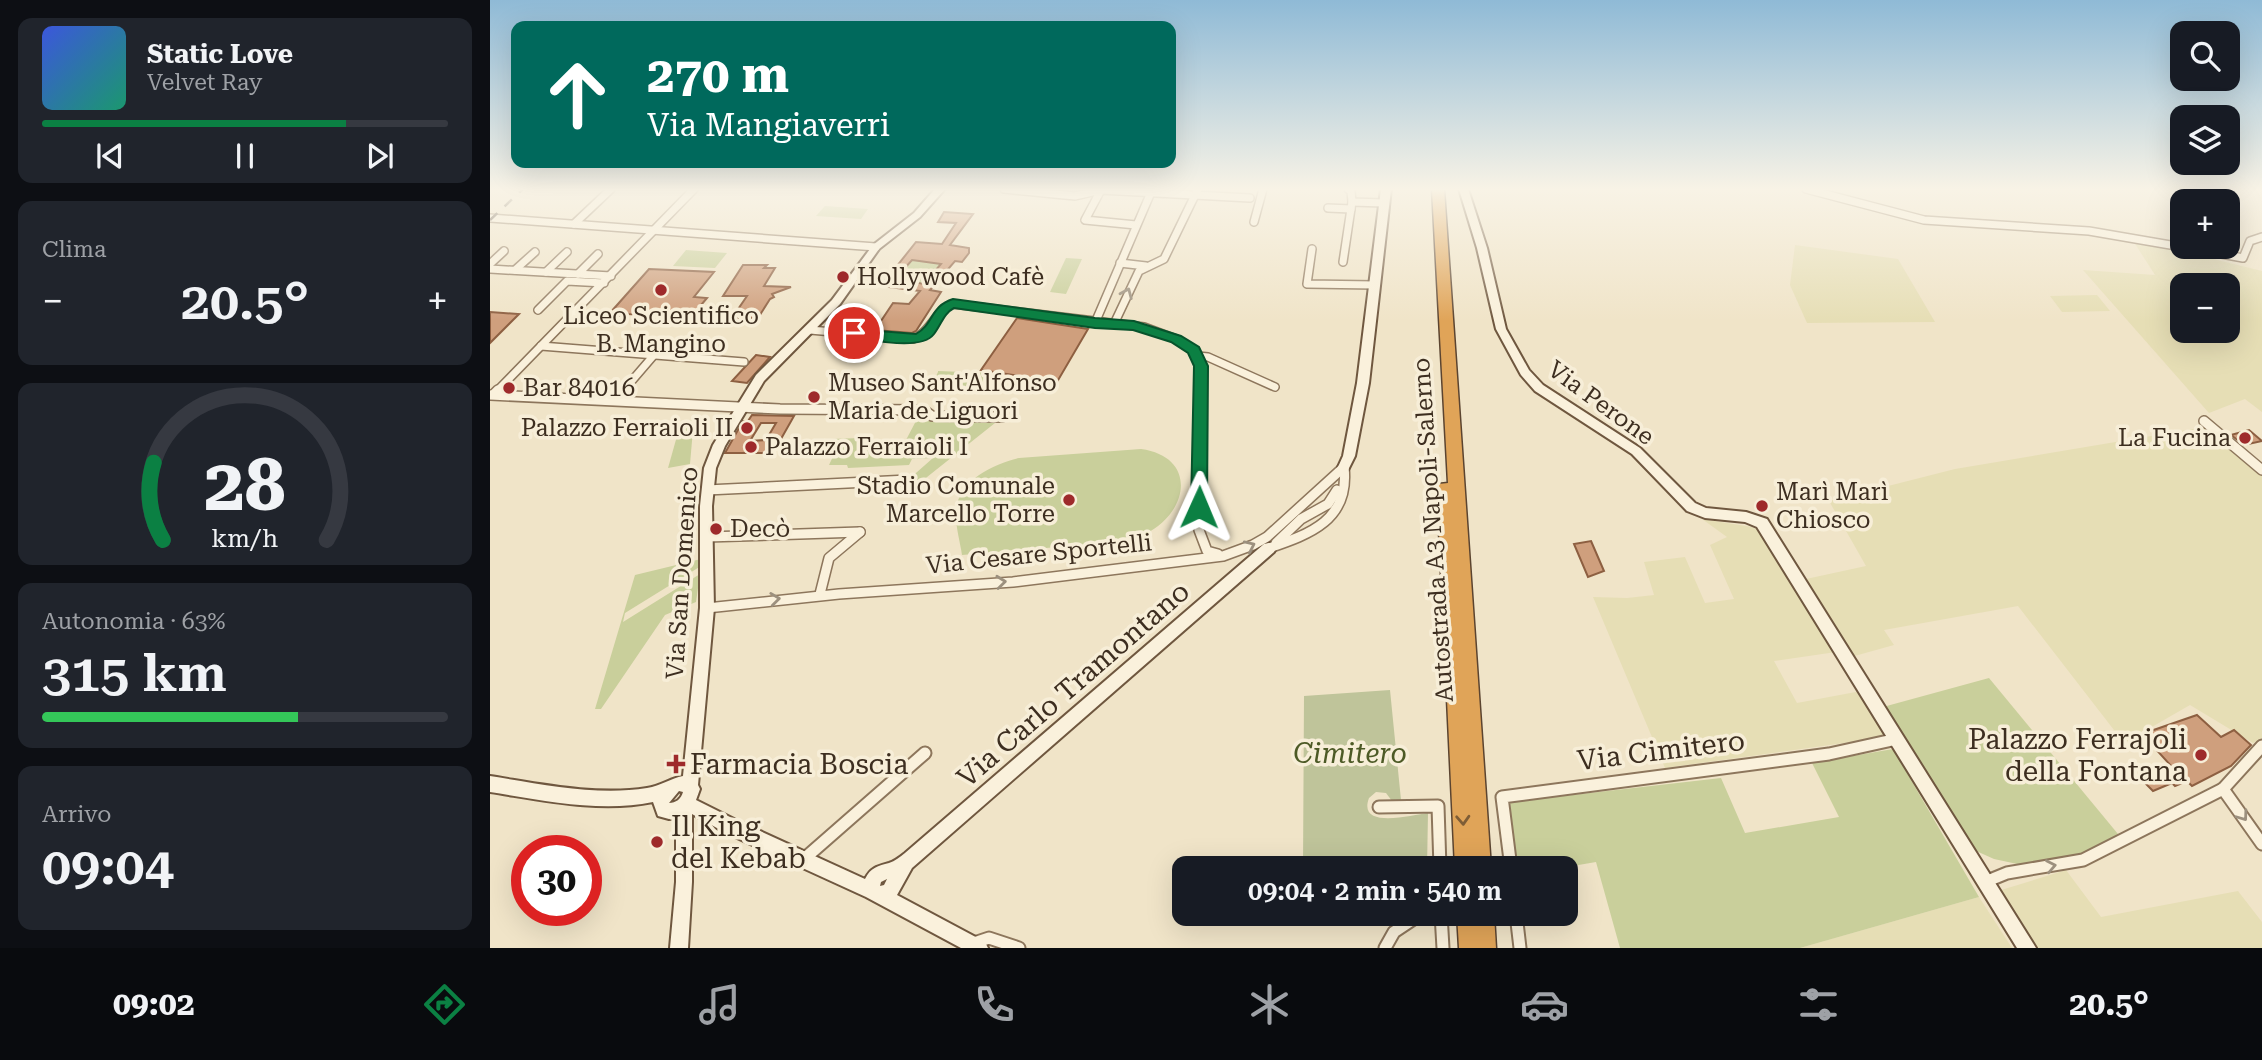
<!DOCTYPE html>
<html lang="it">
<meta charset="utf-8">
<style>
:root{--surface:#171b24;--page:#20242c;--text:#f1f3f6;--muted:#9ea1a6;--line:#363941;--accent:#0b8043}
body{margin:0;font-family:"Roboto Serif",serif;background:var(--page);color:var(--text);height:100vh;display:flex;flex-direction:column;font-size:26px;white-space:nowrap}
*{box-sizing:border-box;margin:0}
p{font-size:23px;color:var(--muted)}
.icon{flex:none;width:38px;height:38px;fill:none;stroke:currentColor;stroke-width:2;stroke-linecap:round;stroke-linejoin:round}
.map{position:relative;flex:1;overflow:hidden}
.details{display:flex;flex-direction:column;gap:18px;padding:18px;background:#0d0f14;width:490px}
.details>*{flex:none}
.hud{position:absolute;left:21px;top:21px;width:665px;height:147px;border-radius:14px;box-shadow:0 7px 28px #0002;background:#00695c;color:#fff;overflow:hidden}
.buttons{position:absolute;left:1680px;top:21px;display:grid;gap:14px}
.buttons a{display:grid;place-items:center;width:70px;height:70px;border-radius:14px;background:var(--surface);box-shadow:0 7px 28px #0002;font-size:35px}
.speed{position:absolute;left:21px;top:835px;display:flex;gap:14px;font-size:35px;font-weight:700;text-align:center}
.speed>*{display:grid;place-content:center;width:91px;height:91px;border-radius:50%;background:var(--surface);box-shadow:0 7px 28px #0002;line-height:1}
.speed .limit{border:10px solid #d22;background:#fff;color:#111}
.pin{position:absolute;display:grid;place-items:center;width:60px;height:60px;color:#fff;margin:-30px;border:4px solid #fff;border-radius:50%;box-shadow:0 2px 7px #0007}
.me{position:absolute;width:77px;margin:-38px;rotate:1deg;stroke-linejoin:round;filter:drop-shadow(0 0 5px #0008)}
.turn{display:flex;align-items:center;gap:24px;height:147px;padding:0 21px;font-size:32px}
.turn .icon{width:91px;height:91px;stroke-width:2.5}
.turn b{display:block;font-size:49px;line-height:60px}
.big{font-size:52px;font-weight:600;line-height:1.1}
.details .widget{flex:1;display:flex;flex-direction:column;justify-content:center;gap:10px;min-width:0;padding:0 24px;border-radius:14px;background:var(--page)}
.details .dial{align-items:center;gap:0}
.dial svg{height:182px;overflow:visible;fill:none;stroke:var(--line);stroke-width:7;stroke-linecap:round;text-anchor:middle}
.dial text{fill:var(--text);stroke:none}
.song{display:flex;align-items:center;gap:21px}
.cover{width:84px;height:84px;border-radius:10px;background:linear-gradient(135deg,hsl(230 70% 55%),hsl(160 70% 35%))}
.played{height:7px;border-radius:4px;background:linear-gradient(90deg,var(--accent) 75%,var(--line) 75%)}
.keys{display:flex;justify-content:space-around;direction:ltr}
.heat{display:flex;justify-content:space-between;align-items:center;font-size:38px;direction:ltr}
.charge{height:10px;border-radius:5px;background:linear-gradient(90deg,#34c759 63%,var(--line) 0)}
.trip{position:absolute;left:682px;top:856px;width:406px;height:70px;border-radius:14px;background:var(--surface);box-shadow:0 7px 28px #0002;font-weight:600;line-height:70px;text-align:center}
.tab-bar{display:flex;height:112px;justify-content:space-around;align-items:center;background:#090b0e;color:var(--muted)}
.tab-bar .icon{width:49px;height:49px}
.tab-bar .current{color:var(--accent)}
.tab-bar b{font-size:32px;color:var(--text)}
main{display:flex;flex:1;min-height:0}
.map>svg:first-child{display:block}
</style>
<main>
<section class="details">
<div class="widget">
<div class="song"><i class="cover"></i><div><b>Static Love</b><p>Velvet Ray</p></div></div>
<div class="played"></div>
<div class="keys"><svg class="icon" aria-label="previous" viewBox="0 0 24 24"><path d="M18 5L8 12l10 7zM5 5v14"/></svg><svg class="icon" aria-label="pause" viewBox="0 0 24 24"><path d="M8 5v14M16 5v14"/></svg><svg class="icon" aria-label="next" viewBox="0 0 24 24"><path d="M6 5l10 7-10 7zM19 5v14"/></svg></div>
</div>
<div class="widget"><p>Clima</p>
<div class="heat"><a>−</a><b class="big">20.5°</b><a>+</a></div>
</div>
<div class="widget dial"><svg viewBox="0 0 100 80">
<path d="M14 69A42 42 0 1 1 86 69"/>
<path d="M14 69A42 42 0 0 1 10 35" stroke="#0b8043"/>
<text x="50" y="56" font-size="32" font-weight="700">28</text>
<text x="50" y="72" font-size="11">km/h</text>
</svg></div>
<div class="widget"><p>Autonomia · 63%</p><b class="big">315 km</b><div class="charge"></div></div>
<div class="widget"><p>Arrivo</p><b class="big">09:04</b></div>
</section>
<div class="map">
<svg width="1772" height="948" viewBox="0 0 1772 948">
<rect width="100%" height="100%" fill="#f0e4c8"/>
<g fill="#e6deb5" fill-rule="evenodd">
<path d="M1642,239l130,32v141l-17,-13 -36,14 -126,-143 72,5zM1692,285h46v46h-46z"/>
<path d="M1305,245l103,14 37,63 -128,1 -17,-38z"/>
<path d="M1607,295l13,16 -48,1 -12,-16z"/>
<path d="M1715,427l57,49v262l-9,5 -63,-38 -66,38 -106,-137 -134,24 10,15 -43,12 -45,-78 60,-13 -37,-65 126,-32z"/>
<path d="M1212,519l50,8 10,5 74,120 -62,9 23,42 64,-12 26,46 -222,31 -72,-171 34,1 27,-3 -10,-33 41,-5 20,46 29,-4 -24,-54 17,-8z"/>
<path d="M1576,870l35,47 137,-26 24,31v26h-229l-35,-57z"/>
<path d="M1489,897l33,51h-212z"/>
</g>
<g fill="#c9cf9b">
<path d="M335,206l43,3 -7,10 -45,-3z"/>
<path d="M196,250l41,3 -12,15 -42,-2z"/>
<path d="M576,258l16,1 -16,35 -16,-2z"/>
<path d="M422,260l29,4 -17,20 -29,-5z"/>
<path d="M448,372v-1l51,2 -9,20 -51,-2z"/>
<path d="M204,418l-4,46 -22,4 11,-39z"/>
<path d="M427,419l78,4 -78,62 -9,-5 25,-22 -21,1 -3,6 -61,3 -1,-3h-18l10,-21h-11l3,-5 30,-1 -2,6 26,1 4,-6 17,1z"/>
<path d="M651,449c57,8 48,64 4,85 -23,11 -50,10 -75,12 -36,3 -72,6 -108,9 -2,-14 -7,-30 -6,-44 2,-31 38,-47 63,-53z"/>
<path d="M211,559v7l-76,47 -2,9 77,-48 -4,28 -31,13 -64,94h-6l40,-134z"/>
<path d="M1499,678l129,156 -37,22 -59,9 -28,-6 -20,-9 -6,-5 -85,-138z"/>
<path d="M1403,749l86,148 -179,51h-180l-24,-86 -35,6h-45l-6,-66 211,-24 24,55 94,-16 -27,-54z"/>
</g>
<path fill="#bfc49a" d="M900,690l11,110 -9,1 -6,-8 -10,-1 -7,6c-12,32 43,17 59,15l-1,55h-124l1,-172z"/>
<g fill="#cf9f7d" stroke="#8d5f41" stroke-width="2" fill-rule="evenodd">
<path d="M454,212l29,2 -23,31 19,3v5l-7,9 -7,-1 -25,29 11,2 -25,39 -4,2 -37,-3 18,-27 16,1 11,-13 -39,-5 35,-44 26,2 14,-21 -18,-1zM422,260l29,4 -17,20 -29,-5z"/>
<path d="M253,265h24l-3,3h11l-11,18 27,1 -19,7 2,3 -4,2 -12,19h-26l15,-22h-24z"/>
<path d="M159,269l65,3 -20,25 13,1 -17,20 -80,-5z"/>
<path d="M0,312l29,2 -29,29z"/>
<path d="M527,318l71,11 -31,53 -76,-12z"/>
<path d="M266,355l14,2 -23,26 -15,-2z"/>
<path d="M262,415l42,1 -21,37h-48l18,-32h5zM271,423h15l-10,17 -16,1z"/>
<path d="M1759,430l13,11 -18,4 -13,-10z"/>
<path d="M1101,541l13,30 -16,6 -14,-33z"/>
<path d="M1707,715l24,22 13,-7 17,15 -20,21 -39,20 -5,-5 -12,5 -3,-3 -19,8 -11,-11 31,-12 -31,-34z"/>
</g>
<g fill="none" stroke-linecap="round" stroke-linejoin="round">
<g stroke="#8d765c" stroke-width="10">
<g id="street-far2">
<path d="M514,189l71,7 26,-6 149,8"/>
<path d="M1316,189l118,31 165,11 93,16"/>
<path d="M611,190l-16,30 51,5"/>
<path d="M862,202l32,1"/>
<path d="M838,208l23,1"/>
<path d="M0,218l386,29"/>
<path d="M764,222l9,-33"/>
<path d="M84,224l37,-35"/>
<path d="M1693,247l60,11 7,-17 12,-4"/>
<path d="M822,249l-5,35 68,1"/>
<path d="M853,262l9,-60 -1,-11 -3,-2"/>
<path d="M630,263l26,3"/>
<path d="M0,264l14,-13"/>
<path d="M0,269l121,7"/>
<path d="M25,270l20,-18"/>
<path d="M56,272l21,-20"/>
<path d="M88,274l20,-20"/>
<path d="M48,310l29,-29 37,2"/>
<path d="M80,316l50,4"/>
<path d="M605,323l57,-133"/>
<path d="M624,324l25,-53 25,-12 34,-70"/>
<path d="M320,330l103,9c18,-7 22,-29 40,-35l191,23 32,12 18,12 6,8v32"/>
<path d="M51,346l203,16"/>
<path d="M708,356l10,1 67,30"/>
<path d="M7,391l197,-202"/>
<path d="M133,391l31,-36"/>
</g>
</g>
<g stroke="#8d765c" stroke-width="12">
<g id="street-far1">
<path d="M710,390l-1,140 8,21 11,3"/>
<path d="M4,394l4,-4"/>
<path d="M0,395l290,14 144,1 8,6 70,1"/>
<path d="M126,400l9,-10"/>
<path d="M1714,421l58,49"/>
<path d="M217,490l201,-10"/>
<path d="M217,537l153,-5"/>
<path d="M786,543l25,-24 27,-15 9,-14"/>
<path d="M779,548c41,-14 81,-28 75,-81"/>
<path d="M330,594l9,-36 31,-26"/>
<path d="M217,608l132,-14 174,-12 210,-26 30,-11 14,-8 77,-70"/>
</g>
</g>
<g stroke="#8d765c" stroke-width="15">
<g id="street">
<path d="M1733,789l39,55"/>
<path d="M1733,789l39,-43"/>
<path d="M889,807l59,-1 2,62"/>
<path d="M314,859l121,-106"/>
<path d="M1021,868l-9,-71 327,-43 68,-15"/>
<path d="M1495,882l22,-9 76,-13 140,-71"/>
<path d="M951,914l2,34"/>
<path d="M1026,914l4,34"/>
<path d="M481,944l18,-6 30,10"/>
<path d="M895,948l9,-16 27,-18"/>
</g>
</g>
<g stroke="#6f573f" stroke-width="4">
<g id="secondary">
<path d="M445,189h10l-25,28 -41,32 -39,55 -76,77 -39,65 -9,22 -4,38 2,102 -16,177 2,4 -4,11 40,20 129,59c6,-12 13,-13 24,-16 6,-2 11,-6 16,-10l359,-309 5,-1 5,1 2,4 -2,4 -362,316 -15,27 88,47 3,6h-27l-95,-51 -142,-65 -32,-18v68l-4,66h-18l6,-66v-64l-7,1 -11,-3 -5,-14c-53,11 -111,-2 -163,-10v-16c51,8 106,20 157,12 14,-2 24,-10 36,-12l17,-168v-102l4,-38 9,-23 43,-70 76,-75 41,-55 41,-32zM189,791l4,1c-2,7 -7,11 -14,11zM397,879l-3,6 -4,1 1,-4z"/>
<path d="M891,189h10l-22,194 -14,73 -7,14 -4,2 -6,-5 5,-11 14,-73z"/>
<path d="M969,189h9l19,59 19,81 23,41 14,15 97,63 55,55 11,5 40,4 21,7 269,429h-19l-260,-421 -12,-5 -40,-4 -18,-7 -55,-57 -97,-63 -14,-16 -25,-46 -19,-81z"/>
</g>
</g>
<g stroke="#5b4430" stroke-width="3">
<g id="highway">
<path d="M942,189h12l47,679h-36l-18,-380 2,-4 9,-1z"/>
<path d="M967,914h37l2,34h-37z"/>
</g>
</g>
<use href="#street-far2" stroke="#faf1dc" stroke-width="7"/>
<use href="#street-far1" stroke="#faf1dc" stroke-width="9"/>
<use href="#street" stroke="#faf1dc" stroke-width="11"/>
<use href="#secondary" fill="#faf1dc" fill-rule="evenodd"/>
<use href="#highway" fill="#e0a458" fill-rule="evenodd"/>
<path stroke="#3d2e20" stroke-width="2.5" stroke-dasharray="10 10" stroke-linecap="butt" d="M0,220l33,-31"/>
</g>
<defs><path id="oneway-chevron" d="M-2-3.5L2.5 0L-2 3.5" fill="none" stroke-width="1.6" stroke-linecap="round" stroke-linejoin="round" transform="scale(1.75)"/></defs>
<g stroke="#9c907e">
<use href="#oneway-chevron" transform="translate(637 293) rotate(-67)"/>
<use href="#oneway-chevron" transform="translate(760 546) rotate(-25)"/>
<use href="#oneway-chevron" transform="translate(511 582) rotate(-6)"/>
<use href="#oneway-chevron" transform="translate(285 599) rotate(-7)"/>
<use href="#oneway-chevron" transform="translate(1753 816) rotate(54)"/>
<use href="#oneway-chevron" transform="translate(1561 866) rotate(-11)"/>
</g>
<use stroke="#7e5d36" href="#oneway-chevron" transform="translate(973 820) rotate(87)"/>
<linearGradient id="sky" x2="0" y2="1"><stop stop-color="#8fbad6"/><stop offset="0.59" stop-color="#f8f3e6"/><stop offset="1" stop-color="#f8f3e6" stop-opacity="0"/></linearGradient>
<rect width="1772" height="321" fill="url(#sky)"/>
<path fill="#0b8043" stroke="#07532c" stroke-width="2" d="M463,299l142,19 39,3 47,15 18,11 9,19 -1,141 -2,5h-12l-2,-5 3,-141 -6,-13 -17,-11 -38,-12 -38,-2 -141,-20c-10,5 -13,17 -20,26 -13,17 -61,6 -80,4l-7,-5 7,-4 62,5c18,-10 14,-28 37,-35z"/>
<g fill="#9e2a2b" stroke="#f7eed8" stroke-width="2.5">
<circle cx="353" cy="277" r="7"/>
<circle cx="171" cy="290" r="7"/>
<circle cx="19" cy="388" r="7"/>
<circle cx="324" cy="397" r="7"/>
<circle cx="257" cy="428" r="7"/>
<circle cx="1755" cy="438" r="7"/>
<circle cx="261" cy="447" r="7"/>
<circle cx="579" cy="500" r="7"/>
<circle cx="1272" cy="506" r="7"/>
<circle cx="226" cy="529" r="7"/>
<circle cx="1711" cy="755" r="7"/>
<path d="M182.5 753.5h7v7h7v7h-7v7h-7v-7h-7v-7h7z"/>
<circle cx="167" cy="842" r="7"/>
</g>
<g text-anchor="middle" stroke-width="7" stroke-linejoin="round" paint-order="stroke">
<g font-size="24" fill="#3d2e20" stroke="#f7eed8" text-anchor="start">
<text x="367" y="285">Hollywood Cafè</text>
<text x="171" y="324" text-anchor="middle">Liceo Scientifico<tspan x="171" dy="28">B. Mangino</tspan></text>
<text x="338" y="391">Museo Sant'Alfonso<tspan x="338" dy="28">Maria de Liguori</tspan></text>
<text x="33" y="396">Bar 84016</text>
<text x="243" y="436" text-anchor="end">Palazzo Ferraioli II</text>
<text x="1741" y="446" text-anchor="end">La Fucina</text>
<text x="275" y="455">Palazzo Ferraioli I</text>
<text x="565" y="494" text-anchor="end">Stadio Comunale<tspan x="565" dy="28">Marcello Torre</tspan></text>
<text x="1286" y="500">Marì Marì<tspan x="1286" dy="28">Chiosco</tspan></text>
<text x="240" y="537">Decò</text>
</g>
<g font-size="24" fill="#3d2e20" stroke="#f7eed8">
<text transform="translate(1111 403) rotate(36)" y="8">Via Perone</text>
<text transform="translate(943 530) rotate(-94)" y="8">Autostrada A3 Napoli-Salerno</text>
<text transform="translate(549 554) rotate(-6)" y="8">Via Cesare Sportelli</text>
<text transform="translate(192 573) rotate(-86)" y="8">Via San Domenico</text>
</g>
<g font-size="28" fill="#3d2e20" stroke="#f7eed8">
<text transform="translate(583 684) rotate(-41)" y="10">Via Carlo Tramontano</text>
<text transform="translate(1171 750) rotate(-7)" y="10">Via Cimitero</text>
</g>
<g font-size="28" fill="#3d2e20" stroke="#f7eed8" text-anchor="start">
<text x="1697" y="749" text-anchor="end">Palazzo Ferrajoli<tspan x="1697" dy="32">della Fontana</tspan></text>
<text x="200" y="774">Farmacia Boscia</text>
<text x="181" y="836">Il King<tspan x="181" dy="32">del Kebab</tspan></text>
</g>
<g font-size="28" font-style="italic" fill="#4d5a26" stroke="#f7eed8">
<text x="860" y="763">Cimitero</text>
</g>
</g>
</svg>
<div class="buttons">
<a><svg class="icon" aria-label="search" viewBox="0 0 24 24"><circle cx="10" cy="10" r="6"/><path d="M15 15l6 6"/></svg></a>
<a><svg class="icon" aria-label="layers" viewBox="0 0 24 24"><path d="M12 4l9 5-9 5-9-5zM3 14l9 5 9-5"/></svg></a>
<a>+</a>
<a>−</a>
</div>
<div class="speed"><div class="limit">30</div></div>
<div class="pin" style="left:364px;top:333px;background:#d93025"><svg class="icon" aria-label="arrive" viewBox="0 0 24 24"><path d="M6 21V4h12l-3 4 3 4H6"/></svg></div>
<svg class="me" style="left:709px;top:507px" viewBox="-20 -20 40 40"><path d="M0-17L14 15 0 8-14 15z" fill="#0b8043" stroke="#fff" stroke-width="4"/></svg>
<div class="trip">09:04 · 2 min · 540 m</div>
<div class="hud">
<div class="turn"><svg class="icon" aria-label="ahead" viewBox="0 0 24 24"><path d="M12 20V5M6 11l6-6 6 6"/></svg><div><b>270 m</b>Via Mangiaverri</div></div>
</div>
</div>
</main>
<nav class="tab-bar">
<b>09:02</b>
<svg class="icon current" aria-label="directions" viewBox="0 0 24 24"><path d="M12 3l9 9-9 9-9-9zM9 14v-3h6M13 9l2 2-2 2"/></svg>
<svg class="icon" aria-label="music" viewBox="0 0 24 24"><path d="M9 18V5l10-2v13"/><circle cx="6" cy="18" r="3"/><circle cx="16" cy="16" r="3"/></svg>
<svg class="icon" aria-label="phone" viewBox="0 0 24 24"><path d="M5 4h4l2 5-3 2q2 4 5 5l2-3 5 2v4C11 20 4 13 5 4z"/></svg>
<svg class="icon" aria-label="climate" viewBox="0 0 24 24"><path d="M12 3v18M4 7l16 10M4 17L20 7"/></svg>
<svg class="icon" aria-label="car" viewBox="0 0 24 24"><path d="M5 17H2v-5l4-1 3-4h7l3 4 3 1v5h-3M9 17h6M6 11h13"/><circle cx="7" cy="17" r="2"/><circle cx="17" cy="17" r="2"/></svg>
<svg class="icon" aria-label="filters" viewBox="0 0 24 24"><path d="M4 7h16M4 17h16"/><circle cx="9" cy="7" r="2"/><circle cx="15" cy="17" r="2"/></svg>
<b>20.5°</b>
</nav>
